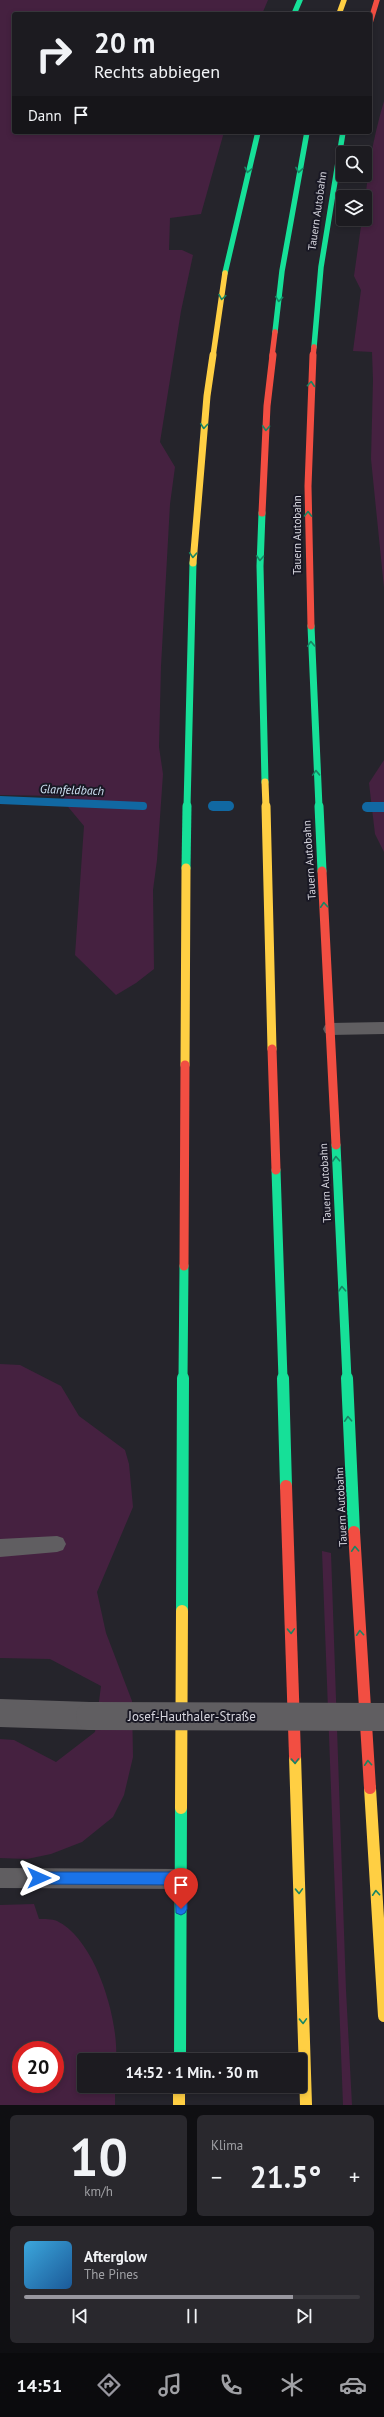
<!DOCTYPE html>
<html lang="de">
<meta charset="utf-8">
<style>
:root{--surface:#1c1b20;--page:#29282d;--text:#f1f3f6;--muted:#a0a1a5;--line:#3a393e;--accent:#98979f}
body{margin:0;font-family:"PT Sans",sans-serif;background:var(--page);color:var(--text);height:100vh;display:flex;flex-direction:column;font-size:15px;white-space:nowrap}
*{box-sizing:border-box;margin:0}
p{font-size:13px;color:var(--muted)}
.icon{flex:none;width:22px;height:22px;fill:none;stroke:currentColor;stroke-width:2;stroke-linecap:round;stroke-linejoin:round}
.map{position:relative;height:2105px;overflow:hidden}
.side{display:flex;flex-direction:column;gap:10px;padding:10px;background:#0f0f12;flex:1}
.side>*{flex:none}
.banner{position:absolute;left:12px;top:12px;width:360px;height:122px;border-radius:4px;box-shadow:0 2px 6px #0003,0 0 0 1px var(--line);background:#1c1b20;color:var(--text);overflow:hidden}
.controls{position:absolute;left:336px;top:146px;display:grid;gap:8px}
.controls a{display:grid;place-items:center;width:36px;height:36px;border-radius:4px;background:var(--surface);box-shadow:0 2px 6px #0003,0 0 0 1px var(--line);font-size:20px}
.speed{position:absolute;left:12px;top:2041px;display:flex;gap:8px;font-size:20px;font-weight:700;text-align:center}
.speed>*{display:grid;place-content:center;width:52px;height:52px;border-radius:50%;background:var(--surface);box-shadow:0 2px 6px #0003,0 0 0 1px var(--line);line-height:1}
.speed .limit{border:6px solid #d22;background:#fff;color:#111}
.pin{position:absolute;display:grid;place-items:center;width:34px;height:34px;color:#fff;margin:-41px -17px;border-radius:50% 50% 50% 0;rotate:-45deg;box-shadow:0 0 4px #0007}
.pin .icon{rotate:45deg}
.me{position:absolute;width:44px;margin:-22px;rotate:90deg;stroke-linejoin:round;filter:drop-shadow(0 0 3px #0008)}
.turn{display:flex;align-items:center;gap:14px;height:84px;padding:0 16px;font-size:18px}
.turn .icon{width:52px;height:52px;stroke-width:2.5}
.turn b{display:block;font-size:28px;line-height:34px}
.then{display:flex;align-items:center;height:38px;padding:0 16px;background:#0003;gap:8px;font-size:15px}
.big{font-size:30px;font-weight:700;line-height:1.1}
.side .card{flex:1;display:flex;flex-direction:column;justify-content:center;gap:6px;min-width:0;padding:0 14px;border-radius:6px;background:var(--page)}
.side .dial{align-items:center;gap:0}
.dial b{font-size:52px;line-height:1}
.song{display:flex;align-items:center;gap:12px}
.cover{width:48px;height:48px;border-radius:6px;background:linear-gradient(135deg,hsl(200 70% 55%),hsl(210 70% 35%))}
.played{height:4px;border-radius:2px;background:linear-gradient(90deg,var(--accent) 80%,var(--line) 80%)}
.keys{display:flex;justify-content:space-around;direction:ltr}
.heat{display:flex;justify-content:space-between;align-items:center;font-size:22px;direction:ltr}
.side .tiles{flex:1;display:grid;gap:10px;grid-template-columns:1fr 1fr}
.card:last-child{grid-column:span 2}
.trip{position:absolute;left:77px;top:2053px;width:230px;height:40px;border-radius:4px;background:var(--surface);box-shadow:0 2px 6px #0003,0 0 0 1px var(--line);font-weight:700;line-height:40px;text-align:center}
.dock{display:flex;height:64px;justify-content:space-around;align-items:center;background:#0b0b0d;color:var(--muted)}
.dock .icon{width:28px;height:28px}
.dock .selected{color:var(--accent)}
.dock b{font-size:18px;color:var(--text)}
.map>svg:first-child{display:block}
</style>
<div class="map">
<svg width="384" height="2105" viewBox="0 0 384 2105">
<rect width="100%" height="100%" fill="#25242b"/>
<g fill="#452140" fill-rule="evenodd">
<path d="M0,0h268l-6,14h-248v118h210l-23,82 -31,4 -1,32h13l11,5 -12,56 -21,131 15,25 -5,37 -9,162 -2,81 4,27 -6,86 -4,30 1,79 -18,14 -20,12 -41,-40 9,-129 -25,-30 -59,-1z"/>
<path d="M384,101v487l-13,-129 2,-79 -1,-28 -19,-1 8,-61 -7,-14 8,-57h3c0,-40 8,-80 19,-118z"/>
<path d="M384,760v92l-9,-18 -6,-51z"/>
<path d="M0,1364l20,1 41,21 18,30 46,34 4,14 4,43 -36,85 9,41 26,68 1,56 -9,38 -11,22 -31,25 -31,12 -24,5 -27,-1v-119l14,1 42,22 39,-30 6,-46 -51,-27 -50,-1z"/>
<path d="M322,1551l9,2 15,437 6,115h-9z"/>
<path d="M34,1904l5,15c5,0 13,0 18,2 39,19 62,99 59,139h-32v26h31v19h-115v-200zM21,2050h34v34h-34z"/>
</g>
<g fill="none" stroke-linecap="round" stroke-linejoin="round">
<g stroke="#1168a2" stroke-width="8">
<path d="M0,800l143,6"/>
<path d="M213,806h16"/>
</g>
<g stroke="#1168a2" stroke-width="10">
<path d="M213,806h16"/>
<path d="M367,807h17"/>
</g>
<g fill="#605e61" fill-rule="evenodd">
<path d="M384,1022v12l-54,1 -5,-2 -2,-4 2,-4 5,-2z"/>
<path d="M57,1536l6,2 3,6 -3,6 -6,2 -57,5v-18z"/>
<path d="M0,1868l181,1 7,3 3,7 -3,7 -7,3 -181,-1z"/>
</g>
<path fill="#605e61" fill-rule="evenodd" d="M0,1699l90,3 10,4 4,10 -4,10 -10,4 -90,-3z"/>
<g stroke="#16e098" stroke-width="5.5">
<path d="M294,14l6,-14"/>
<path d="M225,273l33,-141"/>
<path d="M275,332l7,-61 25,-139"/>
<path d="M314,347l7,-80 22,-135"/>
</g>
<g stroke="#16e098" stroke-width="7">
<path d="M262,513l-2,53 5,216"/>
<path d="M311,626l8,181"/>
<path d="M187,807l6,-244"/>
</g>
<g stroke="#16e098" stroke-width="9">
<path d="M319,806l3,65"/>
<path d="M186,868l1,-62"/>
<path d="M336,1145l11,234"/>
<path d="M276,1170l7,209"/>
<path d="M183,1379l1,-113"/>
</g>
<g stroke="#16e098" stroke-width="12">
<path d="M283,1378l3,108"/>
<path d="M347,1378l7,154"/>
<path d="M182,1611l1,-233"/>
<path d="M180,2060l1,-252"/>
</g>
<g stroke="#ffcf43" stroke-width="5.5">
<path d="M339,14l5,-14"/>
<path d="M213,356l12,-83"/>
</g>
<g stroke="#ffcf43" stroke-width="7">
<path d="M193,563l14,-167 6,-41"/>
<path d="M265,782l1,25"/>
</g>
<g stroke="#ffcf43" stroke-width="9">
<path d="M266,806l6,243"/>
<path d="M185,1065l1,-197"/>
</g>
<g stroke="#ffcf43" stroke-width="12">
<path d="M295,1756l11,349"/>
<path d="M370,1788l14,228"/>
<path d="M181,1808l1,-197"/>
<path d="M179,2086v19"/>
</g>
<g stroke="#f24e42" stroke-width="5.5">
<path d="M370,23l7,-23"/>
<path d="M272,356l3,-24"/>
<path d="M313,356l1,-9"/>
</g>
<g stroke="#f24e42" stroke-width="7">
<path d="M262,513l5,-107 6,-51"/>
<path d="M311,626l-3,-140 5,-131"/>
</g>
<g stroke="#f24e42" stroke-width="9">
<path d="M322,871l14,274"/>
<path d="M272,1049l4,121"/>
<path d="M184,1266l1,-201"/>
</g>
<g stroke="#f24e42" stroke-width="12">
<path d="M286,1486l9,270"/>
<path d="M354,1532l16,256"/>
</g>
<path stroke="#605e61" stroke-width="28" d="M90,1716l294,1"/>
</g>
<defs><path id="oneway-chevron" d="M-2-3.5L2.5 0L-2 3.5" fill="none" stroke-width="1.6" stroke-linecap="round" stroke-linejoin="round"/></defs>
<g stroke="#178664">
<use href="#oneway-chevron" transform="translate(248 170) rotate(103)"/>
<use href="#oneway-chevron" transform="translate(299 170) rotate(100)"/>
<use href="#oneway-chevron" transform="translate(222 297) rotate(99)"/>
<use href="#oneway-chevron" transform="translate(279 299) rotate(96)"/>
<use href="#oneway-chevron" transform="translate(311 384) rotate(-85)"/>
<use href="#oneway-chevron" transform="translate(204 426) rotate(95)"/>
<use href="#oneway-chevron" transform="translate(266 428) rotate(93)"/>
<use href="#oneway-chevron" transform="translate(308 514) rotate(-89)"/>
<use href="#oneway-chevron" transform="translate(193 555) rotate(93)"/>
<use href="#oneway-chevron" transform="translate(260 558) rotate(93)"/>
<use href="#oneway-chevron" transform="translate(311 644) rotate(-92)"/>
<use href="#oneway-chevron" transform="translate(316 773) rotate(-92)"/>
<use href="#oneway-chevron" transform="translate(324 905) rotate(-94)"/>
<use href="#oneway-chevron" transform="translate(336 1159) rotate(-93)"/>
<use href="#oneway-chevron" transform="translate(342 1289) rotate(-93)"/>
<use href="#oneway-chevron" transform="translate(348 1419) rotate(-93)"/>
<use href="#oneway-chevron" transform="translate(355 1549) rotate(-93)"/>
<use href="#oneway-chevron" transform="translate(291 1631) rotate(88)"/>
<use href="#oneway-chevron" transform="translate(360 1633) rotate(-94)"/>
<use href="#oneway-chevron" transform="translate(295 1761) rotate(88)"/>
<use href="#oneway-chevron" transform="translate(368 1763) rotate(-94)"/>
<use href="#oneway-chevron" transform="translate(299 1891) rotate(88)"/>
<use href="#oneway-chevron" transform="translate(376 1893) rotate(-94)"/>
<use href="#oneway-chevron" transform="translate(303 2021) rotate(88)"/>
</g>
<path fill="#1a73e8" stroke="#114b97" d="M39,1872h142l4,2 2,5v30l-2,4 -4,2 -5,-2 -1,-28 -136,-1 -4,-2 -2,-4 2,-4z"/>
<g text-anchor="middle" stroke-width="4" stroke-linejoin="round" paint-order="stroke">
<g font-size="11" fill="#d6d5de" stroke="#191824">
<text transform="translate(317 211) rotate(-82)" y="4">Tauern Autobahn</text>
<text transform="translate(297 535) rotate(-90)" y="4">Tauern Autobahn</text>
<text transform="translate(309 860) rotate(-94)" y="4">Tauern Autobahn</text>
<text transform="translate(325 1183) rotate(-93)" y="4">Tauern Autobahn</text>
<text transform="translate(341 1507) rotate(-93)" y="4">Tauern Autobahn</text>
</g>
<g font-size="12" font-style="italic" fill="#d0e3f5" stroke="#191824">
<text transform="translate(72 790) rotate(2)" y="4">Glanfeldbach</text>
</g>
<g font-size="13" fill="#d6d5de" stroke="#191824">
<text x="192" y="1721">Josef-Hauthaler-Straße</text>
</g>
</g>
</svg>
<div class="controls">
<a><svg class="icon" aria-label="search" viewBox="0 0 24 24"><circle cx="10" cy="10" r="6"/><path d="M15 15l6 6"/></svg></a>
<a><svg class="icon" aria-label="layers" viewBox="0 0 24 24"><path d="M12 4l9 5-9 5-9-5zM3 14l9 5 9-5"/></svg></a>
</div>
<div class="speed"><div class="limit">20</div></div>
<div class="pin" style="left:181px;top:1909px;background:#d93025"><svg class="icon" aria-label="arrive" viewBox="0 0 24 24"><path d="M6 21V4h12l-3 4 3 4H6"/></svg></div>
<svg class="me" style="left:39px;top:1878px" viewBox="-20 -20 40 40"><path d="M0-17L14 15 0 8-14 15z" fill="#1a73e8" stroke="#fff" stroke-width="4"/></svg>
<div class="trip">14:52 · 1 Min. · 30 m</div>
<div class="banner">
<div class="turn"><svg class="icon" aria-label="right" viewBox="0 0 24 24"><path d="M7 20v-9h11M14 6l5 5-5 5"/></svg><div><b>20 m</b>Rechts abbiegen</div></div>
<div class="then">Dann<svg class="icon" aria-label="arrive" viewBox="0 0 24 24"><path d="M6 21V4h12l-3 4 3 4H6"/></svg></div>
</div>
</div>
<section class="side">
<div class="tiles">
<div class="card dial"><b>10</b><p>km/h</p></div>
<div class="card"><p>Klima</p>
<div class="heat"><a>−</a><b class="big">21.5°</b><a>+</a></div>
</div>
<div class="card">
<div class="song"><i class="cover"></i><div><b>Afterglow</b><p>The Pines</p></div></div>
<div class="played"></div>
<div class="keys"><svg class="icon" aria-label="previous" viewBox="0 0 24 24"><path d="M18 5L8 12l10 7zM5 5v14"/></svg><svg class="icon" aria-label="pause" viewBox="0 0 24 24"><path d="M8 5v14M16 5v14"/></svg><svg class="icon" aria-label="next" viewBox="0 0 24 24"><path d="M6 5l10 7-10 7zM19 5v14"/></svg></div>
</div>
</div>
</section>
<nav class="dock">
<b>14:51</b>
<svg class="icon selected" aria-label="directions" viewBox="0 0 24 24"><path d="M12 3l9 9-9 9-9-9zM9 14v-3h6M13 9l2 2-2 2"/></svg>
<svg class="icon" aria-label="music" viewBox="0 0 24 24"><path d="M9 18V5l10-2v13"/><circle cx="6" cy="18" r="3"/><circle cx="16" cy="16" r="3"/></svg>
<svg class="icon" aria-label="phone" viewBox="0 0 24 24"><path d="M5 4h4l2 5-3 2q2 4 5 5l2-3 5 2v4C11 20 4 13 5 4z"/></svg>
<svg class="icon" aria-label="climate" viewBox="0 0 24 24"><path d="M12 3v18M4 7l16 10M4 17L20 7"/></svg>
<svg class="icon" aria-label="car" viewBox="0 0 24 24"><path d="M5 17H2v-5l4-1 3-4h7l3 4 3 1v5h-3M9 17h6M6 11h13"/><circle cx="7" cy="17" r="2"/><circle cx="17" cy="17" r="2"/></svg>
</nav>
